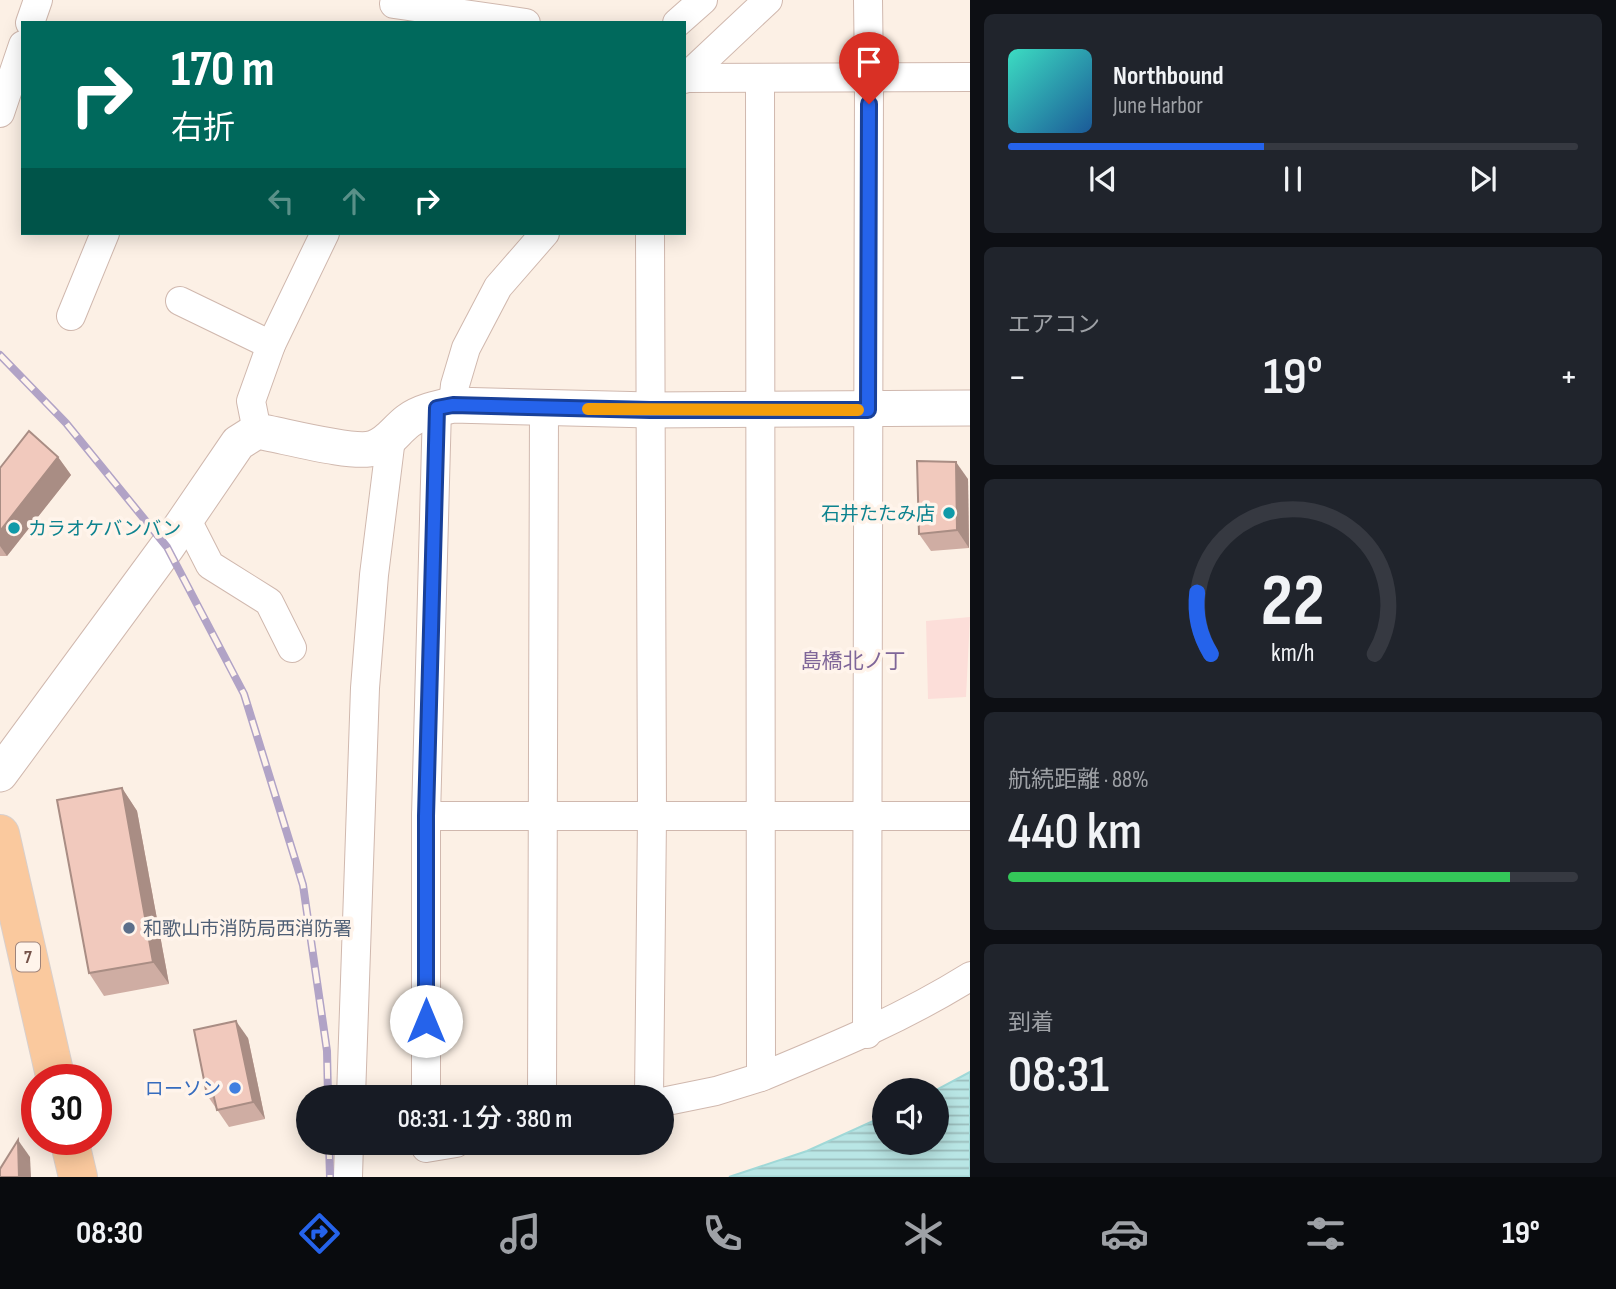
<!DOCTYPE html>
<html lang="ja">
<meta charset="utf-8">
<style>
:root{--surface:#171b24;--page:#20242c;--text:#f1f3f6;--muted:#9ea1a6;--line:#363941;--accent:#2563eb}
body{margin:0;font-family:"Sofia Sans Condensed","Noto Sans JP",sans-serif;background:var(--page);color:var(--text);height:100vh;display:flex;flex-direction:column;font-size:26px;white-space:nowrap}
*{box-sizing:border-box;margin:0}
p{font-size:23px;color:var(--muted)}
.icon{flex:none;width:38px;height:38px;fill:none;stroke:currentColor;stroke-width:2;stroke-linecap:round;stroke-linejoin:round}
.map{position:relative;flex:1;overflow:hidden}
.details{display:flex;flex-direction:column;gap:14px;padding:14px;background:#0d0f14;width:646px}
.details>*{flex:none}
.hud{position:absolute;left:21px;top:21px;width:665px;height:214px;border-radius:0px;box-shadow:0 4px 18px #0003;background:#00695c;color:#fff;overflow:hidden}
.controls{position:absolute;left:872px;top:1078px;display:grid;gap:14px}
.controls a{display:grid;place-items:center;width:77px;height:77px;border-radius:50%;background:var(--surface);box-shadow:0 4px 18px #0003;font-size:35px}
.speed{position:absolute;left:21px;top:1064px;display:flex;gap:14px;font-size:35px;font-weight:700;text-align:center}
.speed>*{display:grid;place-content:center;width:91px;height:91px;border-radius:50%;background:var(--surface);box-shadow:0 4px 18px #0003;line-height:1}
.speed .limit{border:10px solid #d22;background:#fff;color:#111}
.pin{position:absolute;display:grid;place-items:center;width:60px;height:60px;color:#fff;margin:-72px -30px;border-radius:50% 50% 50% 0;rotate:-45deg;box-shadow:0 0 7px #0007}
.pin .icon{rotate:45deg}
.me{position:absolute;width:77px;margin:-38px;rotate:0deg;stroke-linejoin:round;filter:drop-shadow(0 0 5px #0008)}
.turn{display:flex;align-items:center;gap:24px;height:147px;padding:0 35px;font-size:32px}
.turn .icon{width:91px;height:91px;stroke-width:2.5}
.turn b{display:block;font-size:49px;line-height:60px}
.lanes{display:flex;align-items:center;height:66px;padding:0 35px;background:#0003;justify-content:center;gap:35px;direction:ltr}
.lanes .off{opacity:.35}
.big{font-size:52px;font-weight:600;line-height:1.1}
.details .card{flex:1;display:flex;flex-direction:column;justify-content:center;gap:10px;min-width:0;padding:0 24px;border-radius:10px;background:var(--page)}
.details .dial{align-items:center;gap:0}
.dial svg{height:182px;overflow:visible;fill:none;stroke:var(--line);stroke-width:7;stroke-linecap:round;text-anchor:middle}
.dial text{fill:var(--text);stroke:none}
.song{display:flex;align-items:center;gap:21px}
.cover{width:84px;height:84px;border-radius:10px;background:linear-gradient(135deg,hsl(170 70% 55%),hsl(210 70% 35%))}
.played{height:7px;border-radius:4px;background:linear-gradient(90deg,var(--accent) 45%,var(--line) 45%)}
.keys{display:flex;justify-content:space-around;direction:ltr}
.heat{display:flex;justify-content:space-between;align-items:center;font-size:38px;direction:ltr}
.charge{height:10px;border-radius:5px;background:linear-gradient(90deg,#34c759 88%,var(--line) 0)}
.trip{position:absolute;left:296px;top:1085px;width:378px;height:70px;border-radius:35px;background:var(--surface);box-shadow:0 4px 18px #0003;font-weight:600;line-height:70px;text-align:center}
.menu{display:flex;height:112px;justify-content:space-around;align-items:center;background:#090b0e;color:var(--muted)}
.menu .icon{width:49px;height:49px}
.menu .current{color:var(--accent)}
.menu b{font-size:32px;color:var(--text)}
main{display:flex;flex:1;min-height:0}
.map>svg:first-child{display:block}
</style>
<main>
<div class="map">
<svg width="971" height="1177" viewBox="0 0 971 1177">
<defs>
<pattern id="water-rules" width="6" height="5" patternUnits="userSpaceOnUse" patternTransform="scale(1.75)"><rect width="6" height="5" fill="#b9e6e5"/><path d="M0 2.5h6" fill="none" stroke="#9bbdbc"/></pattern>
</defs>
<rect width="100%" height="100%" fill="#fcf0e5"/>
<path fill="#fcded9" d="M970,617l-4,80 -38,2 -2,-78z"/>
<path fill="url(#water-rules)" stroke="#a0d8d7" stroke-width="2" d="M970,1072v105h-241l78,-26 77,-35v27h52v-53z"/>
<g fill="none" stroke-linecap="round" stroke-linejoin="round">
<g stroke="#d0b8ae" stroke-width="30">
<g id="minor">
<path d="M394,4l132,19"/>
<path d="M30,23l8,-23"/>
<path d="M677,23l26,-23"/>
<path d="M684,78l287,-1"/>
<path d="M684,79l84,-79"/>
<path d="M0,113l23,-68"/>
<path d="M180,301l91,44"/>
<path d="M71,316l34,-83"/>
<path d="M453,405l2,-20 11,-37 32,-61 47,-54"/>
<path d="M437,408l-11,408h545"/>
<path d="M257,431l-6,-30 20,-56 54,-112"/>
<path d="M186,518l24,47 59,37 23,46"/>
<path d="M867,1034l2,-958 -1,-76"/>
<path d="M761,1077c75,-31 141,-58 210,-101"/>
<path d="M351,1097l14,-409 9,-113 17,-137"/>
<path d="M426,1097v-281"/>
<path d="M542,1097l2,-689"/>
<path d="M649,1097l3,-280 -2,-584"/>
<path d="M662,1102l54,-11 45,-14 -1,-999"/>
<path d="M426,1143v5l30,-5"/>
<path d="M348,1177l1,-34"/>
</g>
</g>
<g stroke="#d0b8ae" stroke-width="37">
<path id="tertiary" d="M0,774l167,-227 71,-104 19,-12c25,4 97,24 117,17 15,-5 22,-18 34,-27 12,-9 30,-13 45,-16l197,5 321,-2"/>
</g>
<g stroke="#d8cfcc" stroke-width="40">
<g id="primary">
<path d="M0,834l56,246"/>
<path d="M69,1139l9,38"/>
</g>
</g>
<use href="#minor" stroke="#fff" stroke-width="28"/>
<use href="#tertiary" stroke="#fff" stroke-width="35"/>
<use href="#primary" stroke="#fac99e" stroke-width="38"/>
<g stroke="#b1a3c6" stroke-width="8">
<g id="rail">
<path d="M0,355l66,68 101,124 77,147 59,191 24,166 1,46"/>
<path d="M329,1143l1,34"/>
</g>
</g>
<use href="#rail" stroke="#fff4eb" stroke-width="5" stroke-dasharray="16" stroke-linecap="butt"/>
</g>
<g fill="#cfada3">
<path d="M58,457l13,18 -64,81h-7v-88z"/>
<path d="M968,479l1,69 -38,3 -12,-17z"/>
<path d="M122,788l15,23 32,173 -65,12 -15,-23z"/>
<path d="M248,1038l17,81 -36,8 -22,-32z"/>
</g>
<g fill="#a98d84">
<path d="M58,457l13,18 -64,81 -7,-10v-15z"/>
<path d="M956,462l12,17 1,69 -12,-18z"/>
<path d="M122,788l15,23 32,173 -16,-22z"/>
<path d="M236,1021l12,17 17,81 -12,-17z"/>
<path d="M18,1140l12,17 1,20h-12z"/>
</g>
<g fill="#f1c9bd" stroke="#a98d84" stroke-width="2">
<path d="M29,431l29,26 -58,74v-63z"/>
<path d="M917,461l39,1 1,68 -38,4z"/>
<path d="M122,788l31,174 -64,11 -32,-173z"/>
<path d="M236,1021l17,81 -36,8 -4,-17 -6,2 -13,-65z"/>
<path d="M18,1140l1,37h-19v-8z"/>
</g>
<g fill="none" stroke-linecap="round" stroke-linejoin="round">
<g stroke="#184099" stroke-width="18">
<path id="route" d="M426,1021v-205l11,-408 16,-3 197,5h218l1,-306"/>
</g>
<use href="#route" stroke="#2563eb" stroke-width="12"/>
<path stroke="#f59e0b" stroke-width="12" d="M588,409l270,1"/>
</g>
<g fill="#0f9aa8" stroke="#fff4eb" stroke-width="2.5">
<circle cx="949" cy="513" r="7"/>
<circle cx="14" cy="528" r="7"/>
</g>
<circle fill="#5c6f8a" stroke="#fff4eb" stroke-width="2.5" cx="129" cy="928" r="7"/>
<circle fill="#3f7fe0" stroke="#fff4eb" stroke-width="2.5" cx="235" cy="1088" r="7"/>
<g text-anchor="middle" stroke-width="7" stroke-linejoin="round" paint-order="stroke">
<rect fill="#fff4eb" stroke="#9e837a" stroke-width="2" x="16" y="942.5" width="24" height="29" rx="5"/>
<g font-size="18" font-weight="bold" fill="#75534a">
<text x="28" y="963">7</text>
</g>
<g font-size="19" fill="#0d838f" stroke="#fff4eb" text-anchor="end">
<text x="935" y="520">石井たたみ店</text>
<text x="28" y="535" text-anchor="start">カラオケバンバン</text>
</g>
<g font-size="19" fill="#4e5e75" stroke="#fff4eb" text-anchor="start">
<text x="143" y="935">和歌山市消防局西消防署</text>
</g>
<g font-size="19" fill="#366cbe" stroke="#fff4eb" text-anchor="end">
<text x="221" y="1095">ローソン</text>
</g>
<g font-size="21" fill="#7f6699" stroke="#fff4eb">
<text x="853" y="668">島橋北ノ丁</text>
</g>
</g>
</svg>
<div class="controls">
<a><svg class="icon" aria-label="sound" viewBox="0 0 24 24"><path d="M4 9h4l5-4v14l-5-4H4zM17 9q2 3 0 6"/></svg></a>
</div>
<div class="speed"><div class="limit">30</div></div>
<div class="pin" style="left:869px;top:104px;background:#d93025"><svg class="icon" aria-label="arrive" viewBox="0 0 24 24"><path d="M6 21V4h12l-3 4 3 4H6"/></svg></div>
<svg class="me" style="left:426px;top:1021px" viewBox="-20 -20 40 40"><circle r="19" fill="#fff"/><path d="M0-13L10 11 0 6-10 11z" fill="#2563eb"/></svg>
<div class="trip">08:31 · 1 分 · 380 m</div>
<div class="hud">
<div class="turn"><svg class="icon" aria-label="right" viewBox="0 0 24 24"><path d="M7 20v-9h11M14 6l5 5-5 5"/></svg><div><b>170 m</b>右折</div></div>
<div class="lanes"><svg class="icon off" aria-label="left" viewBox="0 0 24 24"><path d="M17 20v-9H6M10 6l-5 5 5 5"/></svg><svg class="icon off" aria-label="ahead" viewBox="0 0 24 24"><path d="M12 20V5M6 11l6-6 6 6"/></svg><svg class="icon" aria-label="right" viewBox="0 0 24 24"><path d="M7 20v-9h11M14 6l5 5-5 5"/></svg></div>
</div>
</div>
<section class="details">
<div class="card">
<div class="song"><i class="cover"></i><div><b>Northbound</b><p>June Harbor</p></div></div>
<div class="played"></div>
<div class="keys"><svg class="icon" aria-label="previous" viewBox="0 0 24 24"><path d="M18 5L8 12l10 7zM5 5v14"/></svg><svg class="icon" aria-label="pause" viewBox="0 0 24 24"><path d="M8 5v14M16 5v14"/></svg><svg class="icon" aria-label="next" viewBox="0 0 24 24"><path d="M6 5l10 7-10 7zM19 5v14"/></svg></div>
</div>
<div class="card"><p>エアコン</p>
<div class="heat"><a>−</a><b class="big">19°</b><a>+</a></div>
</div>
<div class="card dial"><svg viewBox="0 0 100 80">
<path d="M14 69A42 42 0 1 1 86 69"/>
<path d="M14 69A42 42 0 0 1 8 42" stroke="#2563eb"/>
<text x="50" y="56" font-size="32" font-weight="700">22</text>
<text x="50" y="72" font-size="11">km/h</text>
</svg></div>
<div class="card"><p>航続距離 · 88%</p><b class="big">440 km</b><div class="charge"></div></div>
<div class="card"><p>到着</p><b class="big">08:31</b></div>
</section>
</main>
<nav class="menu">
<b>08:30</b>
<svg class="icon current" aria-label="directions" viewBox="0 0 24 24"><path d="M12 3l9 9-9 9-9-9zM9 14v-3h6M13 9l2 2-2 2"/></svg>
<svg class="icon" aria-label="music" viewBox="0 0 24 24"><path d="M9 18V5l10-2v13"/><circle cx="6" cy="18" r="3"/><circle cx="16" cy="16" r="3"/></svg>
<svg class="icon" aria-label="phone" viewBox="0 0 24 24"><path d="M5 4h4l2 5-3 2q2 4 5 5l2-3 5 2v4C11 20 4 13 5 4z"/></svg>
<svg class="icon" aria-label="climate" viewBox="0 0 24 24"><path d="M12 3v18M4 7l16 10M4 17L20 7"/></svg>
<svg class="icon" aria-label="car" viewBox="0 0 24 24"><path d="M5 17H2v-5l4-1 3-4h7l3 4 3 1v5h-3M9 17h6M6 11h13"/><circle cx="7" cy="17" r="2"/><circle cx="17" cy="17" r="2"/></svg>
<svg class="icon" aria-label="filters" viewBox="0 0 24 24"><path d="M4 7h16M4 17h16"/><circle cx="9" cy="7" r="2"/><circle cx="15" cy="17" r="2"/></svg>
<b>19°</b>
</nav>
